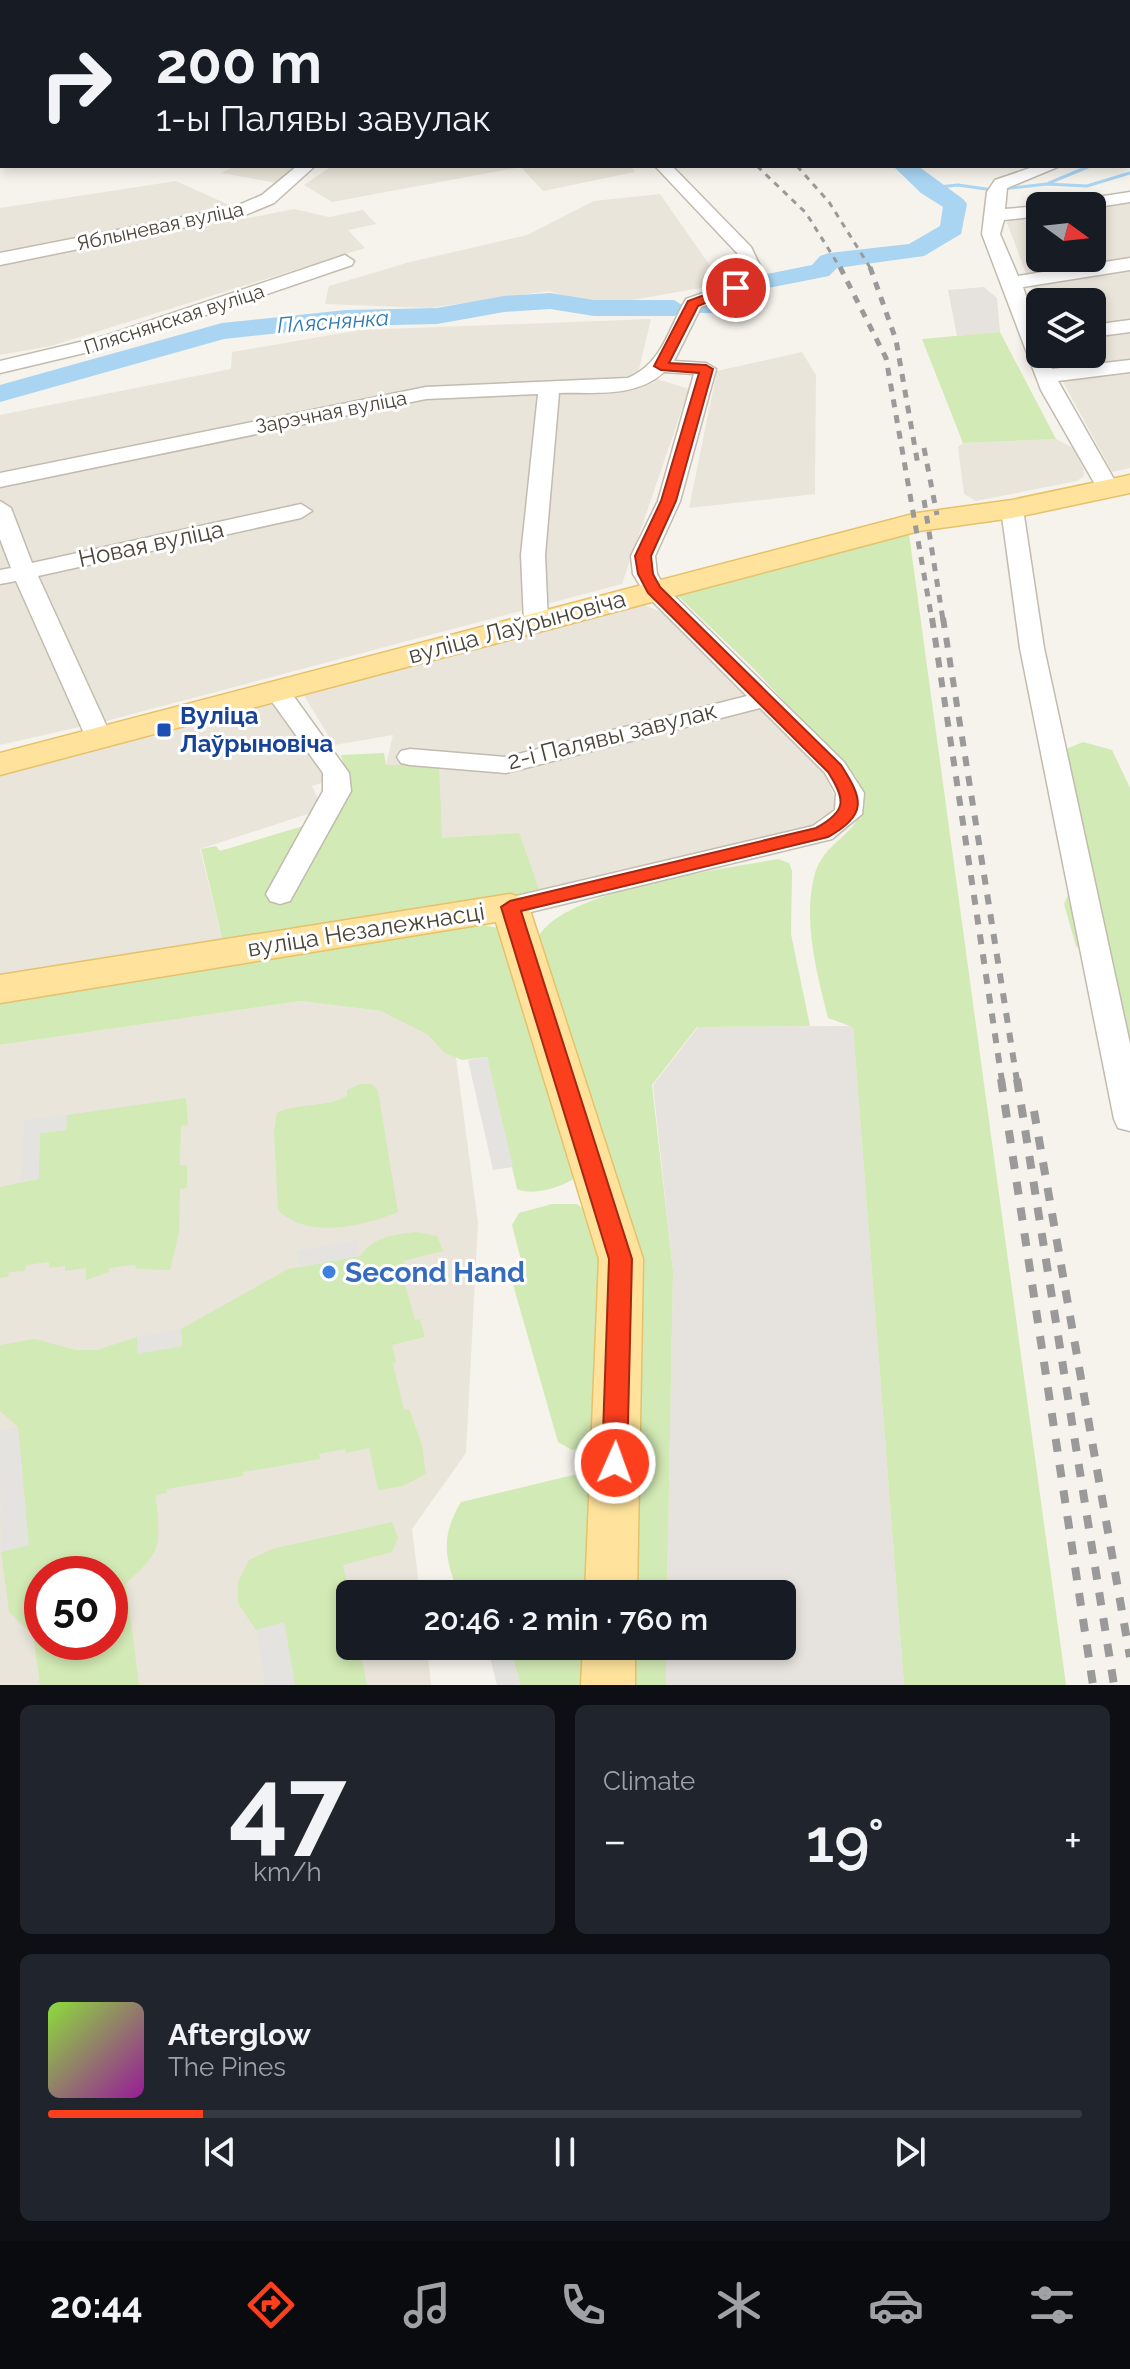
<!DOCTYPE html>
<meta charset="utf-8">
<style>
:root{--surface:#171b24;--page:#20242c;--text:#f1f3f6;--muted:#9ea1a6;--line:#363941;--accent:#fc3f1d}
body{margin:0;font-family:Raleway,sans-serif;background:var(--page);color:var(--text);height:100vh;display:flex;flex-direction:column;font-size:30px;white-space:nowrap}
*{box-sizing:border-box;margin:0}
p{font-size:26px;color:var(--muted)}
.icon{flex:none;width:44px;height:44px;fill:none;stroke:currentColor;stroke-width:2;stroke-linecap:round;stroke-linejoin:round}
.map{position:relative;height:1685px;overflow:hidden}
.side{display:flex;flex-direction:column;gap:20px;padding:20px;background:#0d0f14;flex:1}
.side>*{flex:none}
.hud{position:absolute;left:0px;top:0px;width:1130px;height:168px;box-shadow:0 4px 12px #0003;background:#171b24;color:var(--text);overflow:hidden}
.needle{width:52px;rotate:105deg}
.buttons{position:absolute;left:1026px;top:192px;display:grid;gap:16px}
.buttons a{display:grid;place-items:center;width:80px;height:80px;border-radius:12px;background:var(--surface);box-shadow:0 4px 12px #0003;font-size:40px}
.speed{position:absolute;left:24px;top:1556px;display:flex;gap:16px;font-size:40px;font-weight:700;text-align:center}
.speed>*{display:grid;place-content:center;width:104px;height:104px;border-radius:50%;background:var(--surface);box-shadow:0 4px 12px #0003;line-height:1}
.speed .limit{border:12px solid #d22;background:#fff;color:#111}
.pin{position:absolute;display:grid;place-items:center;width:68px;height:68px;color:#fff;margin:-34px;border:4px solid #fff;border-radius:50%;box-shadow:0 2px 8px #0007}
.me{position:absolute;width:88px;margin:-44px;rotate:2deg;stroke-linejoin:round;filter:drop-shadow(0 0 6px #0008)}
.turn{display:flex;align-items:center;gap:28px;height:168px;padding:0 24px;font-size:36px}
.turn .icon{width:104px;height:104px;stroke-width:2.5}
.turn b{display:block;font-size:56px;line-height:68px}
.big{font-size:60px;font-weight:600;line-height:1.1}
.side .card{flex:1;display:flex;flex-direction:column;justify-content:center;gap:12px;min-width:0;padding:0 28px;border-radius:12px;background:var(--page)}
.side .dial{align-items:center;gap:0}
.dial b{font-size:104px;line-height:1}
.song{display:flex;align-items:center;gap:24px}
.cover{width:96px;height:96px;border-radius:12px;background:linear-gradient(135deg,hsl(90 70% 55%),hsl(300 70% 35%))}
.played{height:8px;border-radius:4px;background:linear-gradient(90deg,var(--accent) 15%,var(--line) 15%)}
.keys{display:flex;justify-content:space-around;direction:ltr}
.heat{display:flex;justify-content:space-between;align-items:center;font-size:44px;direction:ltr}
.side .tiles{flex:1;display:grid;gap:20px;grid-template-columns:1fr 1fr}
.card:last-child{grid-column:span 2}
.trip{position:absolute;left:336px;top:1580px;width:460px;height:80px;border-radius:12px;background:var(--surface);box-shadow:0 4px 12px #0003;font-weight:600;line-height:80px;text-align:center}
.menu{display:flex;height:128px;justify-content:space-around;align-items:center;background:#090b0e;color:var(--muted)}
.menu .icon{width:56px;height:56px}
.menu .active{color:var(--accent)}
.menu b{font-size:36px;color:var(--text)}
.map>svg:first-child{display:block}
</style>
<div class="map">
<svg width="1130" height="1685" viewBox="0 0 1130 1685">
<rect width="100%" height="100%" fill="#f6f3ec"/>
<g fill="#eae5da" fill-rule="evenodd">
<path d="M235,166h60l-18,17 -56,-10z"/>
<path d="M332,166h299l4,6 -92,19 -22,-24 -189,35 -28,-17z"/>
<path d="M176,181l60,27 8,11 50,-10 35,8 34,-7 13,14 -28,6 17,18 -314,98 -51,9v-147z"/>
<path d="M660,194l63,90 -125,22 -49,-15 -119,17 -105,-4 4,-18 81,-24 117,-27 67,-34z"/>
<path d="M1130,200v268l-18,4 -49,-90 -9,-28h38v-52h-52v9l-34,-91 34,-5v43h52v-52z"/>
<path d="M651,319l-13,54 51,16 -67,195 -516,137 -106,24v-330l231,-46 1,-17 128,-22z"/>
<path d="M802,352l14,23 -1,119 -126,14 28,-137z"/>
<path d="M1056,439l17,9 11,22v6l-7,5 -101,20 -12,-7 -6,-47 5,-4z"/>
<path d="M642,604l30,12 152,157 16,36 -14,14 -286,69 -98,-54 -56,-73 7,-30 -59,10 -31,-51z"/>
<path d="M277,702l51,79 -16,5 11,23 -123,40 23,93 -223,39v-210z"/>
<path d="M301,1001l80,10 73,32 24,180 -12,230 -54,76 8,65h-70v52h77l4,39h-431v-640zM42,1574h68v68h-68z"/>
</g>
<g fill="#e6e2dd">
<path d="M0,0h365l5,2h-368z"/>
<path d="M984,287l13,11 3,34 -43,4 -9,-46z"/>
<path d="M853,1026l51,659h-238v-39h116v-52h-115l6,-323 -20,-186 45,-58z"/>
</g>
<g fill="#d2eab5" fill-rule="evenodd">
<path d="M1000,332l56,107 -93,4 -41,-104z"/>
<path d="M909,534l157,1151h-162l-51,-658 -25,-9c-11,-44 -25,-95 -14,-141 10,-45 66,-43 42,-100l-105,-111 -72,-69 1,-4z"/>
<path d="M1083,742l29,8 18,38v254l-15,-63 -39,-33 -12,-42 12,-28 -12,-126z"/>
<path d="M384,753l2,12h53l3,73 77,-5 21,59 -317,50 -22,-93 15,-3 4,5 113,-34 13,-45 -5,-17z"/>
<path d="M778,859l11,4 3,8 -1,63 19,92 -113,1 -45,58 21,186 -6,323h-39l7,-339 -98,-315c20,-50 189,-71 241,-81z"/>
<path d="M478,924l21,4 76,250c-15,10 -42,18 -58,11l-30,-132 -25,3 -18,-8 -17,-18 -46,-23 -80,-10 -301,44v-44z"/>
<path d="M360,1084h12l6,7 20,121c-34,14 -91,28 -120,-2l-4,-80 3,-17c23,-11 49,-5 70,-17v-6z"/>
<path d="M186,1098l2,27 -7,1 -1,39h7v23l-7,1 -1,43 -9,38 -34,-1 -1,-4 -26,3v4l-23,8v-12l-21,3v-5l-16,2v-6l-23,3 -1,6 -16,1 -1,5 -8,1v-91l38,-8 2,-46 26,-3 1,-15z"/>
<path d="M552,1204h25l16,14 10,46 -11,180 -20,6 -14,-8 -50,-175 14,-3 -10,-39 7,-12z"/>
<path d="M416,1232l21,4 6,15 -40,10 5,15 -5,1 12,43 5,-1 5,18 -33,8 4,17 -3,2 11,46 5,-1 13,36 4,29 -23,12 -25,4 -9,-42 -23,5 -1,-4 -26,5 1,5 -77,13v4l-76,13v4l-11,2c4,49 8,55 -30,88l13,102h-99l-7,-50 -24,-23 -8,-60 27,-7 -10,-118 -18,-16v-66l35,-6 41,11h21l40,-13 1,16 44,-8 -1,-16 107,-60 72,-13c15,-20 32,-21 56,-24zM42,1574h68v68h-68z"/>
<path d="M573,1475l12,2 14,17 -3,100 -138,-2c-14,-35 -17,-57 3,-90z"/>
<path d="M392,1522l6,16 -6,14 -49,13 7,34v47h9l8,39h-72l-11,-62 -28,7 -18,-27v-21l11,-22 23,-11z"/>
<path d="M510,1646h84l-1,39h-73z"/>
<rect x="626" y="1646" width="40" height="39"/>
</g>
<g fill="#e5e3e0">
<path d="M487,1057l26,110 -20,3 -25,-110z"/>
<path d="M67,1115l-1,15 -26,3 -1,46 -18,2 3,-61z"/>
<path d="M357,1240l3,16 -60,11 -3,-16z"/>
<path d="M181,1329l1,17 -44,8 -1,-17z"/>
<path d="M18,1427l11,118 -28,7 -1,-121z"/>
<path d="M284,1622l11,63h-30l-9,-55z"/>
<path d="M487,1646h23l10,39h-23z"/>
</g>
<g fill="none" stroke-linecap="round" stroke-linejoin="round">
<g stroke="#a9d4f2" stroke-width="3">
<path d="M845,2l7,-2"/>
<path d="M1060,2l5,-2"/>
<path d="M1049,183l41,-17"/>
<path d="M929,188l29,-3 35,5 54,-6 40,2 43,-13"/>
</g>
<g fill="#a9d4f2" fill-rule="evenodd">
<path d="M641,0h22l2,2h-22z"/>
<path d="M893,166h25l45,33 4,5 -6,30 -37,22 -87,12 -8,8 -66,13 -51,24h-18l-4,-6 4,-6 53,-23 65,-13 8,-9 9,-3 80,-9 31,-18 3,-19 -22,-14z"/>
<path d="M550,293l44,7h80l13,8 -13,8h-80l-44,-7 -46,3 -67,12 -91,2 -122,13 -224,63v-17l222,-62 124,-13 91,-2 67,-12z"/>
</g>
</g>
<path fill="#d8cfc1" stroke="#979187" stroke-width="2" d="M0,0h10l1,2h-9v19h-2z"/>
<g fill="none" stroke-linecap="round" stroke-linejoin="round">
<g stroke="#c2bbae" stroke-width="3">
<g id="minor">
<rect x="1128" y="45" width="2" height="9"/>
<path d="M1130,130v10l-2,1v-10z"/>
<path d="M297,166h18l-41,37 -29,12 -245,50v-12l234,-46 28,-12z"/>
<path d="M655,166h17l79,81 12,25 -21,20 -41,15 -27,54 32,2 10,6 -36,132 -25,55 2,18 7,12 180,176 20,31 -2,21 -30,25 -322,78 -10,-3 -5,-7 5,-7 313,-74 22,-16 1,-17 -11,-20 -65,-65 -254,65 -96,-8 -9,-2 -4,-6 4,-6 9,-2 96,8 241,-61 -101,-101 -13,-21 -2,-18 27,-55 36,-127 -30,-2c-28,26 -70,20 -105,21l-14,162 3,67 -12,7 -12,-7 -3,-67 17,-161 -112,5 -426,88v-14l426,-86 202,-9c35,-15 40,-49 58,-79l43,-15 16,-12 -8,-19z"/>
<path d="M1036,166h24l-53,22 -2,21 35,-3h1l-1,10 -36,4 -4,14 18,42 112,-18v12l-107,17 17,52v15h6l6,15 78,-9v12l-72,9 61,107 -11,7 -8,-2 -59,-103 -59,-156 5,-42 8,-12z"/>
<path d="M1130,192v10l-38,6 -30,-2 9,-5z"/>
<path d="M345,255l9,6 -2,4 -234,80 -118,28v-12l105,-25z"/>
<path d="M1130,320v12l-38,5v-12z"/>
<path d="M0,501l11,7 21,55 269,-59 11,7 -11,7 -263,58 75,164 -4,6h-18l-4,-6 -71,-159 -16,3v-14l11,-2 -11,-29z"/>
<path d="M1012,502l11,7 21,139 86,396v87l-12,-3 -4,-9 -94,-471 -19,-139z"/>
<path d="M278,684l9,3 62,86 2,18 -61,110 -10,3 -10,-3 -4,-7 57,-103v-18l-58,-81z"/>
</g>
</g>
<g stroke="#e6c16a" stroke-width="3">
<g id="major">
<path d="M1130,475v18l-118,25 -93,13 -919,244v-22l917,-240 95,-13z"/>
<path d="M510,894l13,4 6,9 114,352 -6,335h-52l14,-335 -103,-337 -496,81v-28z"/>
<path d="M583,1646h52v39h-54z"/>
</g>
</g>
<use href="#minor" fill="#fff" fill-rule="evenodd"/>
<use href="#major" fill="#ffe39c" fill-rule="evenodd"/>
<g stroke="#9a9a9a" stroke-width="3" stroke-dasharray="6 6" stroke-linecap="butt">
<path d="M376,0l5,2"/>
<path d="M518,0l4,2"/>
<path d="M757,166l49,47 35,56"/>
<path d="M797,166l32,36 42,67"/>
</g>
<g stroke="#9a9a9a" stroke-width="5" stroke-dasharray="8 8" stroke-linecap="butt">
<path d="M840,267l46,91 46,262"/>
<path d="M870,267l26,73 22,125"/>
<path d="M924,448l13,67"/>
<path d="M924,500l19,120"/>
</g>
<g stroke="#9a9a9a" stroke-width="6" stroke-dasharray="10 10" stroke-linecap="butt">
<path d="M932,618l70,463"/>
<path d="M943,618l74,463"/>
</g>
<g stroke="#9a9a9a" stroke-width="8" stroke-dasharray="13 13" stroke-linecap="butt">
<path d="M1001,1079l92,606"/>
<path d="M1017,1079l97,606"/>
<path d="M1034,1111l96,546"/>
</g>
</g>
<path fill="#fc3f1d" stroke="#a42913" stroke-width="2" d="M731,285l11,3 -44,18 -29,57 37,2 7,4 -37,132 -25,55 2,18 7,13 181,178c22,34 27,50 -13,72l-307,74 111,348 -5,204 -3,8 -9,3 -9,-3 -4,-8 7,-204 -108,-352 9,-6 306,-73c31,-17 30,-28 12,-56l-180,-179 -10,-19 -3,-18 26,-55 38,-128 -38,-3 -7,-4 34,-65z"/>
<rect fill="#1a4fb4" stroke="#fff" stroke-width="3" x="156" y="722" width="16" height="16" rx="4"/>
<circle fill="#3f7fe0" stroke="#fff" stroke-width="3" cx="329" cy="1272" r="8"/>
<g text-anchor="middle" stroke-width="6" stroke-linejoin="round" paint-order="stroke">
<g font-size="20" fill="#4b4439" stroke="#fff">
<text transform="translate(160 226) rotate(-12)" y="7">Яблыневая вуліца</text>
<text transform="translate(174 319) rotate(-18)" y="7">Пляснянская вуліца</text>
<text transform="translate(331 412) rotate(-11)" y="7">Зарэчная вуліца</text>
</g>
<g font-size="22" font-style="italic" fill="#2e7ab2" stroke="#fff">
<text transform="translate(333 321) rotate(-4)" y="8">Пляснянка</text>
</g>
<g font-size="24" fill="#4b4439" stroke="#fff">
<text transform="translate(151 544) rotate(-12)" y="8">Новая вуліца</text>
<text transform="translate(517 627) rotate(-15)" y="8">вуліца Лаўрыновіча</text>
<text transform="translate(612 736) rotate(-14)" y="8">2-і Палявы завулак</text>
<text transform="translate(366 930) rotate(-9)" y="8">вуліца Незалежнасці</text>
</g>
<g font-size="24" font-weight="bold" fill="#164399" stroke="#fff" text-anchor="start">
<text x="180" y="724">Вуліца<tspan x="180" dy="28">Лаўрыновіча</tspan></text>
</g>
<g font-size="28" font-weight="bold" fill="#366cbe" stroke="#fff" text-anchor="start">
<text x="345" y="1282">Second Hand</text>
</g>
</g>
</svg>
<div class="buttons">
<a><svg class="needle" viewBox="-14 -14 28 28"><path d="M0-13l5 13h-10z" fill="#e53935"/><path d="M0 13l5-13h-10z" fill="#9ea1a6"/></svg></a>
<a><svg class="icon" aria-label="layers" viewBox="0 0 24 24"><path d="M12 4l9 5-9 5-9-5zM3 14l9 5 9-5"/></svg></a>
</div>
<div class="speed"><div class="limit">50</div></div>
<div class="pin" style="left:736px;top:288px;background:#d93025"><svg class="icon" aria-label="arrive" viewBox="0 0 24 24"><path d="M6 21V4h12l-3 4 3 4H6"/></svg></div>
<svg class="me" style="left:615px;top:1463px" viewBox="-20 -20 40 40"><circle r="17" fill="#fc3f1d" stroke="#fff" stroke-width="3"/><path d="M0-11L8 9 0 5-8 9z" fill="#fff"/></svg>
<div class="trip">20:46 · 2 min · 760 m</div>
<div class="hud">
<div class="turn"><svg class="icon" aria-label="right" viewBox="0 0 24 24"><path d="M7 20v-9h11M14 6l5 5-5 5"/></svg><div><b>200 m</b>1-ы Палявы завулак</div></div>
</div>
</div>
<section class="side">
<div class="tiles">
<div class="card dial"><b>47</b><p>km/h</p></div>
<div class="card"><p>Climate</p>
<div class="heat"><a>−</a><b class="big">19°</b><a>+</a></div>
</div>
<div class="card">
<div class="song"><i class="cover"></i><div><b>Afterglow</b><p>The Pines</p></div></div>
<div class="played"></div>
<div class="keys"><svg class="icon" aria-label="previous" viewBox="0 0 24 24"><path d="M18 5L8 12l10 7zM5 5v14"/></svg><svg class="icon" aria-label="pause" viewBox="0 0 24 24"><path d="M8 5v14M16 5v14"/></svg><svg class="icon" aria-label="next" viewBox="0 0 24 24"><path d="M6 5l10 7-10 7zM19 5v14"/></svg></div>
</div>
</div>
</section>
<nav class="menu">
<b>20:44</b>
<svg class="icon active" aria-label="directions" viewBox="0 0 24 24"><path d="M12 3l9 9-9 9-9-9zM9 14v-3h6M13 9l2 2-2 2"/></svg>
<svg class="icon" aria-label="music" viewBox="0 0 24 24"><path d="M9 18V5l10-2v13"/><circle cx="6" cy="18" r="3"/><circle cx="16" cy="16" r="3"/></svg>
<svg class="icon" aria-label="phone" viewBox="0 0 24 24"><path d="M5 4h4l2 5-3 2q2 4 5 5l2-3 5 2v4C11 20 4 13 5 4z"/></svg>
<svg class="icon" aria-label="climate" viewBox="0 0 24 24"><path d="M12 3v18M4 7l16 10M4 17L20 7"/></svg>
<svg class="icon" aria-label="car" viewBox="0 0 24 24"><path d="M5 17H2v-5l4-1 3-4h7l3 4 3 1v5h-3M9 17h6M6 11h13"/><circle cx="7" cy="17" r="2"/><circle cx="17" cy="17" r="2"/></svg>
<svg class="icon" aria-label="filters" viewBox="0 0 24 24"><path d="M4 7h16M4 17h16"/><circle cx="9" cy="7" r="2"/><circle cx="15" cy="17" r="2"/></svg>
</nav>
